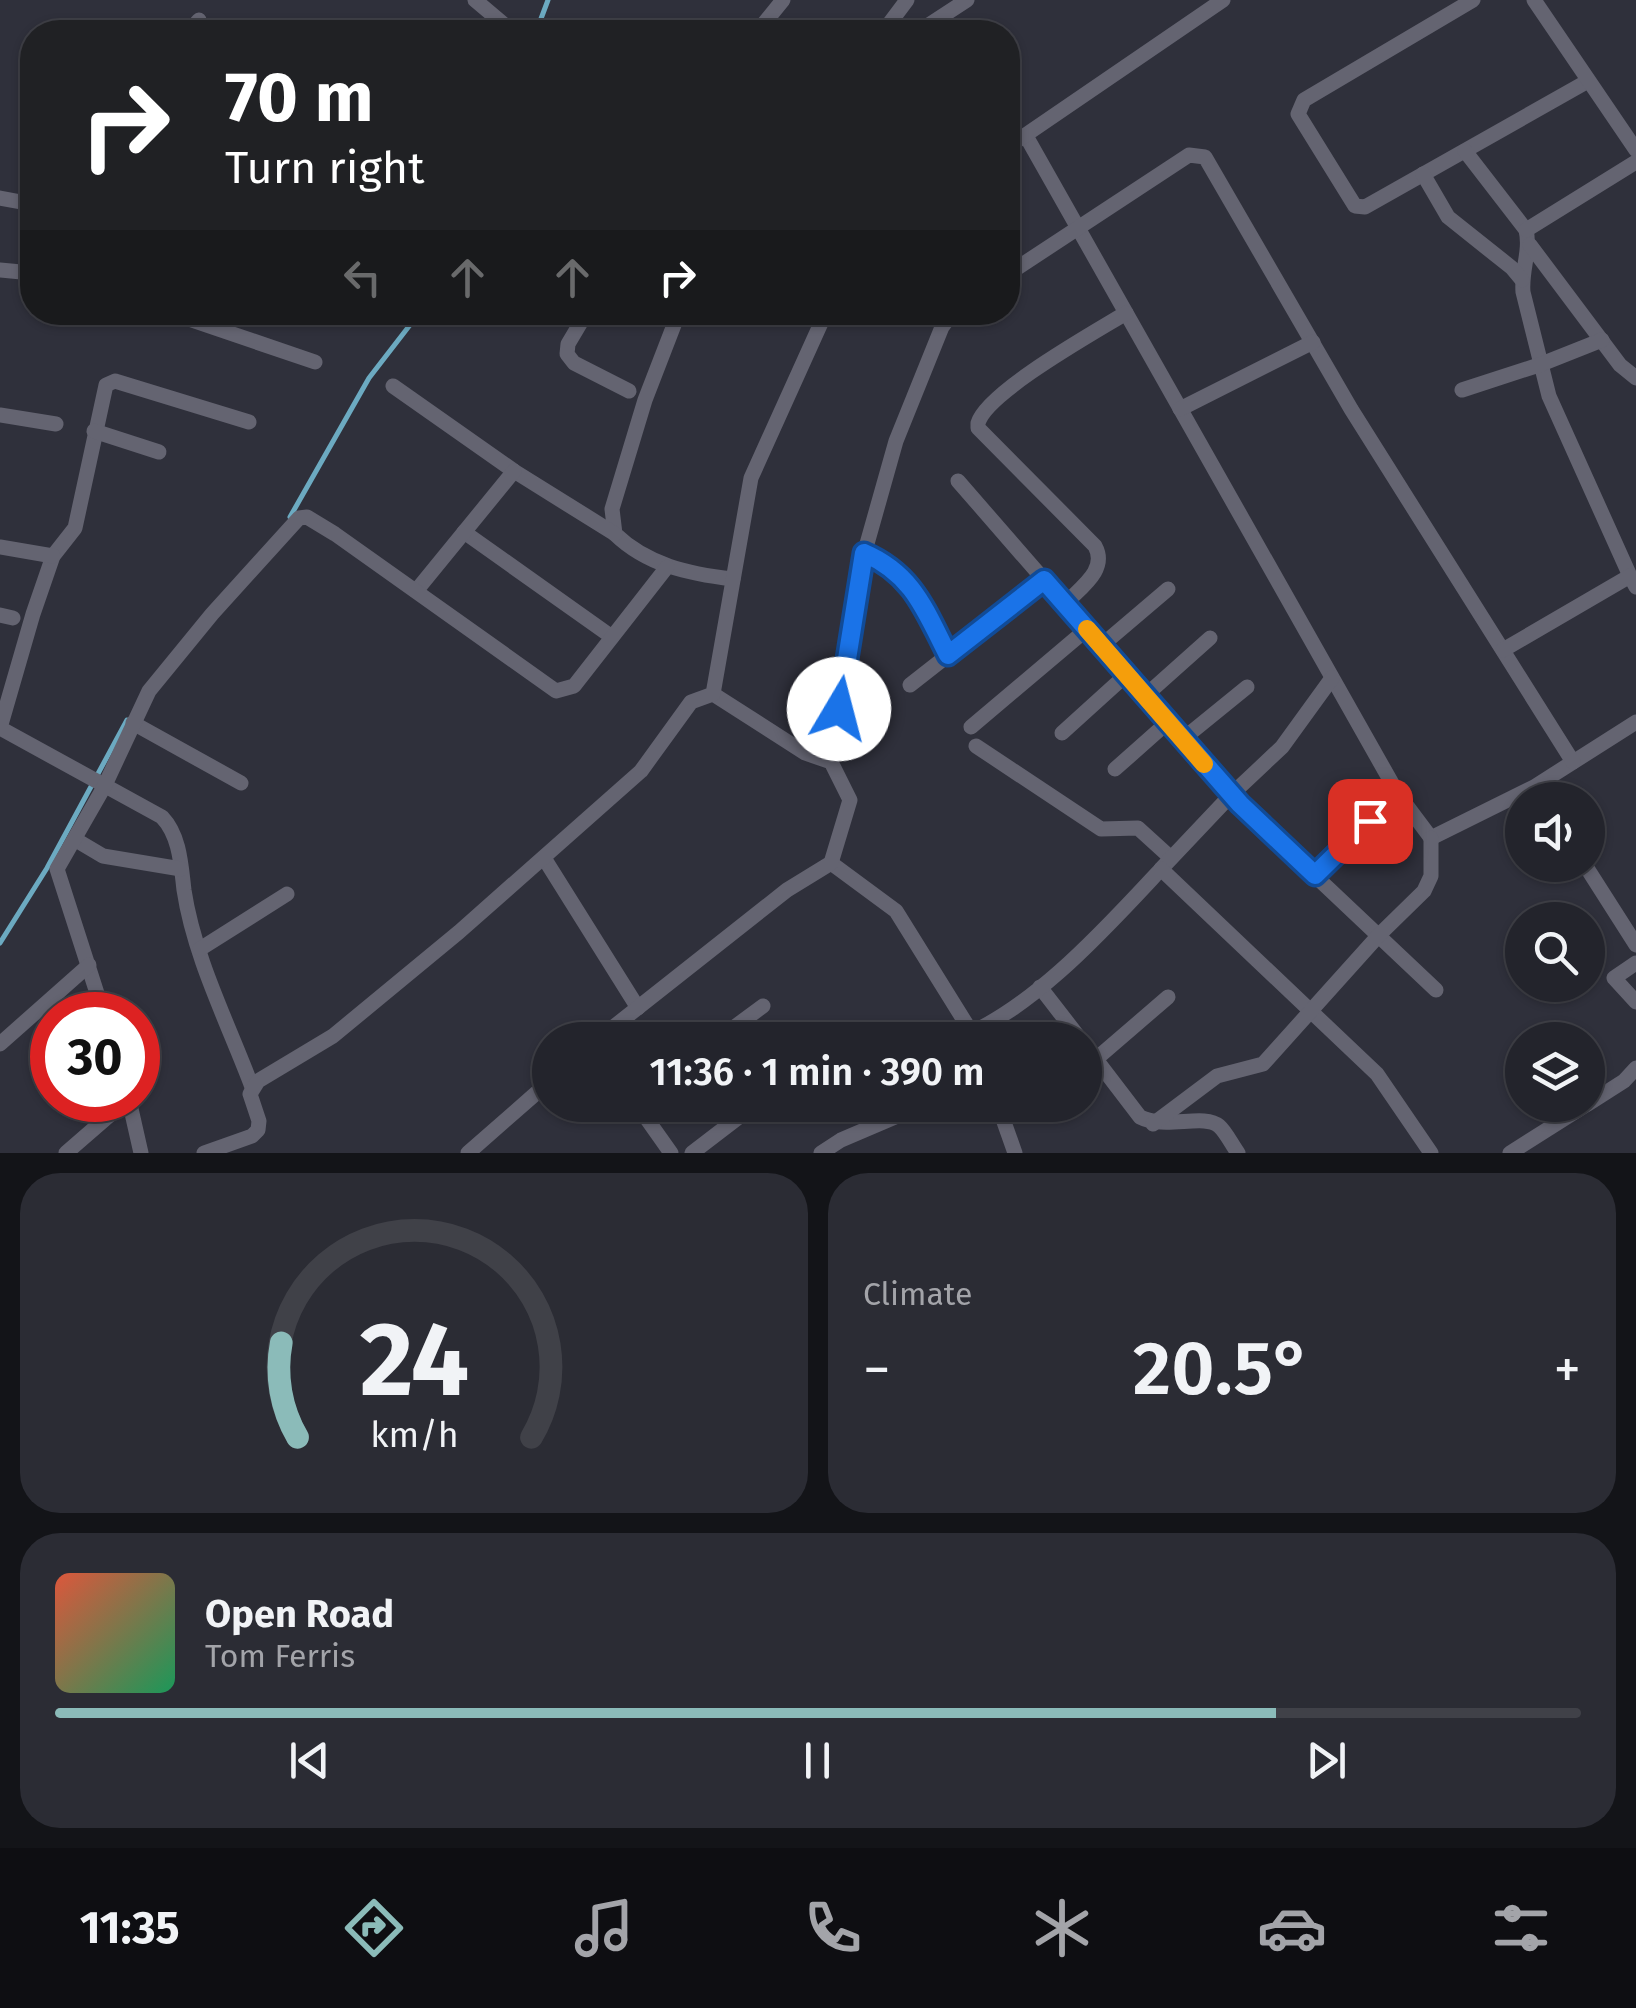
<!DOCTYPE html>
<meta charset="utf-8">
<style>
:root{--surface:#23242c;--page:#2b2c34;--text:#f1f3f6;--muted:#a3a4a9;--line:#404148;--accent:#8bbbb9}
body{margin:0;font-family:"Fira Sans",sans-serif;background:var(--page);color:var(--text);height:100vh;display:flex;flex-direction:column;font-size:38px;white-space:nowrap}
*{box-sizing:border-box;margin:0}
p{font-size:32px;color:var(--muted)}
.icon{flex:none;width:55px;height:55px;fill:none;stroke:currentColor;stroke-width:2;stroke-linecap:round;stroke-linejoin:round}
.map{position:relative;height:1153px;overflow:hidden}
.panel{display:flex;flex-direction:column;gap:20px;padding:20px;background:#131418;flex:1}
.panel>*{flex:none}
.guide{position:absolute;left:20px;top:20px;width:1000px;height:305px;border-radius:40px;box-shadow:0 2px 8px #0004,0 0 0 2px var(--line);background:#202124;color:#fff;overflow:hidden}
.buttons{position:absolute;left:1505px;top:782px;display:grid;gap:20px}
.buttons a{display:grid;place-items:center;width:100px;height:100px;border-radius:50%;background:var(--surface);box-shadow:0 2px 8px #0004,0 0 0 2px var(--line);font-size:50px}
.speed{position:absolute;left:30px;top:992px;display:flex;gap:20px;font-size:50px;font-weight:700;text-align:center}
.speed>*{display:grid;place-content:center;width:130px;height:130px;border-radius:50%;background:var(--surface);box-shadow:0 2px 8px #0004,0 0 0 2px var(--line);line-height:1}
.speed .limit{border:15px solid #d22;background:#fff;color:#111}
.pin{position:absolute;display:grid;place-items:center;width:85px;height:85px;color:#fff;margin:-42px;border-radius:20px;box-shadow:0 5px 15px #0006}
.me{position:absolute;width:110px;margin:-55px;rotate:8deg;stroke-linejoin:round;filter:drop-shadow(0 0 8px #0008)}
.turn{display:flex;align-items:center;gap:35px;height:210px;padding:0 40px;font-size:45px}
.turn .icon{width:130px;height:130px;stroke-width:2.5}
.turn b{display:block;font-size:70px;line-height:85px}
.lanes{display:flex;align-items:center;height:95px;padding:0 40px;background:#0003;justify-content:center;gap:50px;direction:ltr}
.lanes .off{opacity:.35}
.big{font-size:75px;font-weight:600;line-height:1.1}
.panel .widget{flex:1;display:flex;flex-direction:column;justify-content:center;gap:15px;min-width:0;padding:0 35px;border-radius:40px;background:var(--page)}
.panel .dial{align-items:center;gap:0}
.dial svg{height:260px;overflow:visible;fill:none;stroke:var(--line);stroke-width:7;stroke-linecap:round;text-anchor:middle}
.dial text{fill:var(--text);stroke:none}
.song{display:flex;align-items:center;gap:30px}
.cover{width:120px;height:120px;border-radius:15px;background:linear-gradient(135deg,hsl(10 70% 55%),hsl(150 70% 35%))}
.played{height:10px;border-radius:5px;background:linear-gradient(90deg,var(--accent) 80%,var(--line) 80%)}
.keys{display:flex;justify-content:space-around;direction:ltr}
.heat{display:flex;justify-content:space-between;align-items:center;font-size:55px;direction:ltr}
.panel .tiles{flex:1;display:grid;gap:20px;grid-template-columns:1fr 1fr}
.widget:last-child{grid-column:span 2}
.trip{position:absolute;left:532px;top:1022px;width:570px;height:100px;border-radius:50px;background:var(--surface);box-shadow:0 2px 8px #0004,0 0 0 2px var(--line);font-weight:600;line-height:100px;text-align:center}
.tab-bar{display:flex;height:160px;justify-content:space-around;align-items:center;background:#0e0e12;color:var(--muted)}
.tab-bar .icon{width:70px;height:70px}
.tab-bar .current{color:var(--accent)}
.tab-bar b{font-size:45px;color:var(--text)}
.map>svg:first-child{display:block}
</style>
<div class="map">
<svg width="1636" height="1153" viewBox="0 0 1636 1153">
<rect width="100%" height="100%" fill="#2f303b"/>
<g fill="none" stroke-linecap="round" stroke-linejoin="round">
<g stroke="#6caac1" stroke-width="5">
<path d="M536,32l12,-32"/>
<path d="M290,517l79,-139 51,-66"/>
<path d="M0,943l47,-75 80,-148"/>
</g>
<g stroke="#646471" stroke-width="15">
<path d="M475,0l38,32"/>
<path d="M1473,0l-169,100 -6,14 57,92 10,1 223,-126"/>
<path d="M1534,0l102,150"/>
<path d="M188,32l11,-12"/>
<path d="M757,32l26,-32"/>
<path d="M822,32h12"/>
<path d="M883,32l24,-32"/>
<path d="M918,32l49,-32"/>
<path d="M1026,136l372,658 33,44 103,-51 102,-65"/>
<path d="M1008,147l215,-147"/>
<path d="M1465,151l61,79c5,21 -5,40 -3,62l26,104 81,180"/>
<path d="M1423,174l25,43 64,51 10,12"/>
<path d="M0,198l32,6"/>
<path d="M1526,230l110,-68"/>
<path d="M1530,245l90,120 16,13"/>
<path d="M0,270l32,3"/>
<path d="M1008,274l181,-119 16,2 146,252 222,353"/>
<path d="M168,312l147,50"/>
<path d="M587,312l-19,32 -1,10 7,9 55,28"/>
<path d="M679,312l-34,88 -33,109 3,25c32,31 74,40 118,45"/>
<path d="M393,386l121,85 101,63"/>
<path d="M1462,390l77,-25 63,-25"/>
<path d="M1180,409l133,-67"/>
<path d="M0,415l56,9"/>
<path d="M249,422l-134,-41 -9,4 -31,143 -22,28 -20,58 -33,114 162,89c18,19 19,48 22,73 10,67 44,133 68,197"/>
<path d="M94,431l65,21"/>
<path d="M958,481l281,323 197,186"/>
<path d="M464,532l148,105"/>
<path d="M0,547l53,9"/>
<path d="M864,553c49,21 61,58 85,102"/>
<path d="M416,591l98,-120"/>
<path d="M1065,604c16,-17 43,-34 30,-58l-117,-118v-5c9,-31 117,-91 148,-110"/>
<path d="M0,615l13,3"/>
<path d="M1101,646l67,-57"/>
<path d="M1503,650l127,-74 6,11"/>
<path d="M910,685l134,-105"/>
<path d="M1145,696l65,-58"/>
<path d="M133,723l108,60"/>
<path d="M971,727l116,-98"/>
<path d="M1062,733l64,-58"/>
<path d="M1183,739l64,-52"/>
<path d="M976,746l125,83 37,-1 33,30"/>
<path d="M831,762l30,-197 35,-124 46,-114 11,-15"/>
<path d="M1115,769l53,-47"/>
<path d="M76,840l27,16 78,13"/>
<path d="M544,858l94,150"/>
<path d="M831,863l65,48 79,127"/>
<path d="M1585,865l51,80"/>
<path d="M1161,869l70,-74 51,-48 50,-69"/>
<path d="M1315,875l83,-81"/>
<path d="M200,949l87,-55"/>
<path d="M1636,963l-22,15 22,24"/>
<path d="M1040,987l41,53"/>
<path d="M104,1015l-47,-146 47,-82 45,-96 63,-77 87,-96 8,-1 28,17 221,157 18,-5 93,-119"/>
<path d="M597,1040l190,-150 44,-27 19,-63 -19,-38 -26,-9 -92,-59"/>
<path d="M717,1040l46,-34"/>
<path d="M953,1040c76,-26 154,-113 208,-171l216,205 54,79"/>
<path d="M0,1044l89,-79"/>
<path d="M1085,1045l55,72c25,13 64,-4 79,9 7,6 13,19 19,27"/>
<path d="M1096,1059l72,-62"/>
<path d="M129,1100l12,53"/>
<path d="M1588,1104l36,-23 12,-13"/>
<path d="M637,1105l34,48"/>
<path d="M998,1105l17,48"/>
<path d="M1153,1124l64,-48 46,-12 116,-129 45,-44 7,-15v-38"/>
<path d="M66,1153l61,-53"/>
<path d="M204,1153l48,-17 6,-6 1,-9 -9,-27 8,-13 75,-45 126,-104 182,-161 50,-69 22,-8 38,-216 75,-166"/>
<path d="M468,1153l82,-72"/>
<path d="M692,1153l60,-46"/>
<path d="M821,1153l20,-13 82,-35"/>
<path d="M1510,1153l76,-48"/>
</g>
</g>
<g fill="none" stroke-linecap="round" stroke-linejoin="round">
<g stroke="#114b97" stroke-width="25">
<path id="route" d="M839,709l25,-156c49,21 61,57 84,102l96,-75 196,224 75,71 55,-54"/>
</g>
<use href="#route" stroke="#1a73e8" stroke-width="18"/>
<path stroke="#f59e0b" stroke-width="18" d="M1087,629l117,135"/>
</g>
</svg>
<div class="buttons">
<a><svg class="icon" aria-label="sound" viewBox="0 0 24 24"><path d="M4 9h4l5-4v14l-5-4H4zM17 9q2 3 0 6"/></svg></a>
<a><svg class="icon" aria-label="search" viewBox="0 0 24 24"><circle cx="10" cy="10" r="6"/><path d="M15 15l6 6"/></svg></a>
<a><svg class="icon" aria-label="layers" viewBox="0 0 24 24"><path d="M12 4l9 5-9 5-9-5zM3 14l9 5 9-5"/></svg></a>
</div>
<div class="speed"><div class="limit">30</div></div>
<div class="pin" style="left:1370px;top:821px;background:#d93025"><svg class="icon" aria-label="arrive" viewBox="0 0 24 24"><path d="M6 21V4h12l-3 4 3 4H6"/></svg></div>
<svg class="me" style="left:839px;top:709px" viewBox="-20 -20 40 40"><circle r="19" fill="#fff"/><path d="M0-13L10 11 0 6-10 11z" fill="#1a73e8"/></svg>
<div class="trip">11:36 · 1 min · 390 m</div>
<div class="guide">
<div class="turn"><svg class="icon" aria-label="right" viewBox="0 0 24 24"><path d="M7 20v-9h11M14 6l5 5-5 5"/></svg><div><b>70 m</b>Turn right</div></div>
<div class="lanes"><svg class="icon off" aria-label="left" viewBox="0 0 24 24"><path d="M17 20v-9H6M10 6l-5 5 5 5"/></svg><svg class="icon off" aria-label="ahead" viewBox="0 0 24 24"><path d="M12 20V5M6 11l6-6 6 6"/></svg><svg class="icon off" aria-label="ahead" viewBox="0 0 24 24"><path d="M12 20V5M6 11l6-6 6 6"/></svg><svg class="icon" aria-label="right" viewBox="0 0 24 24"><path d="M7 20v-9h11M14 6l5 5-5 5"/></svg></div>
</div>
</div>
<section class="panel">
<div class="tiles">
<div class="widget dial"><svg viewBox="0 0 100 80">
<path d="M14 69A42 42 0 1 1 86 69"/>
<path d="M14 69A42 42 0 0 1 9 40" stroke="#8bbbb9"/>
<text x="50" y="56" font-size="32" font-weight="700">24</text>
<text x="50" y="72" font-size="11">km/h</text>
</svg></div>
<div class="widget"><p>Climate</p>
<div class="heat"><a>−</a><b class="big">20.5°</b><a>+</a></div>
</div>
<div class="widget">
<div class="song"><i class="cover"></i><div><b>Open Road</b><p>Tom Ferris</p></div></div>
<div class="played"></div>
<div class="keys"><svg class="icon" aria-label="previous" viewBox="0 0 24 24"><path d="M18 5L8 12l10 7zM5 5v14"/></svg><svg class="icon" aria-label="pause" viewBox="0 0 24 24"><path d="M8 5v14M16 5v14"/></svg><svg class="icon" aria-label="next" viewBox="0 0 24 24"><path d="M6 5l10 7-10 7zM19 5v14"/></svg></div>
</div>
</div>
</section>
<nav class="tab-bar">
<b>11:35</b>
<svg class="icon current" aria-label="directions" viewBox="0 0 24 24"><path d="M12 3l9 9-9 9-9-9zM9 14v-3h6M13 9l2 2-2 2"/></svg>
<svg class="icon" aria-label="music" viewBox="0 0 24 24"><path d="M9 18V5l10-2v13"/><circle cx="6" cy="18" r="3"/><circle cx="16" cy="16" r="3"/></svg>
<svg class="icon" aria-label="phone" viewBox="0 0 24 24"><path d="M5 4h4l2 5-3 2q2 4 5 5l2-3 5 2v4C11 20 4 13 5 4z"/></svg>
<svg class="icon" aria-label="climate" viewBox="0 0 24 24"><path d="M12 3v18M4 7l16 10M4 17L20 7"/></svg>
<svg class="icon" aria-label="car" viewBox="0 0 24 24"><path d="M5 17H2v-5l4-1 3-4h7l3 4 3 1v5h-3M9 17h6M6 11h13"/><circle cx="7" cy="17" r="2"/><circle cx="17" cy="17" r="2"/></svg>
<svg class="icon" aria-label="filters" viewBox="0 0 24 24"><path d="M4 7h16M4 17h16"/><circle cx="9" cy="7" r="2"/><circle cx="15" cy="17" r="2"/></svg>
</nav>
